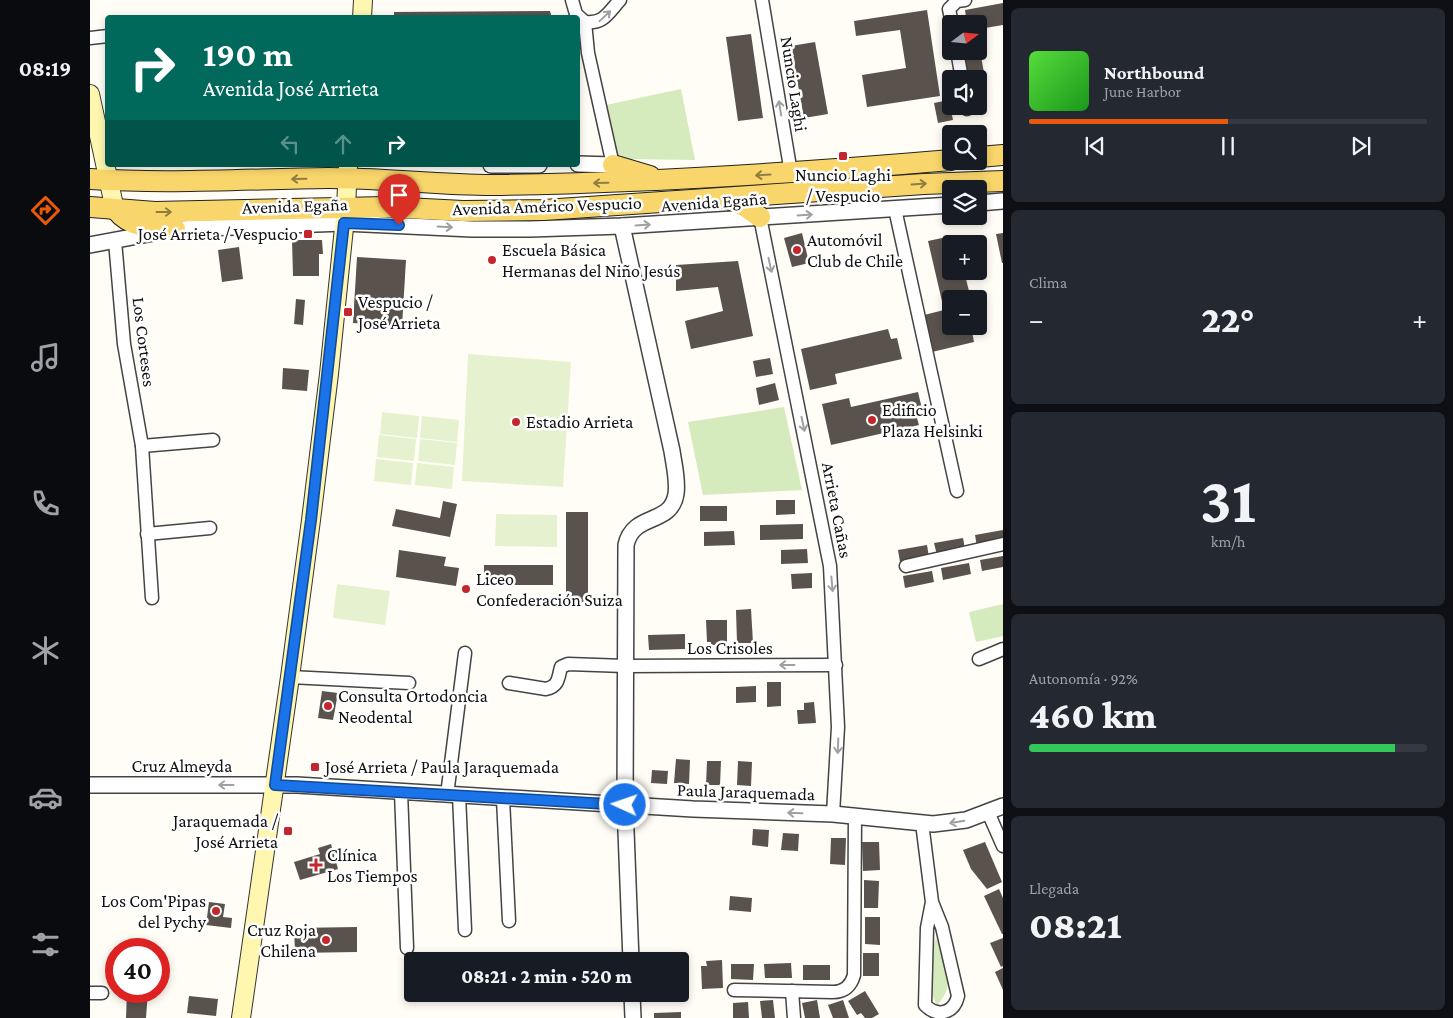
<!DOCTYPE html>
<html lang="es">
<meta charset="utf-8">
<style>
:root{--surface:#171b24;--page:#242831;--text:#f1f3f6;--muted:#9ea1a6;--line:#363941;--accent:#ea580c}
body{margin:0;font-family:"Crimson Pro",serif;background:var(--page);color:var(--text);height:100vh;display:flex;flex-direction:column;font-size:19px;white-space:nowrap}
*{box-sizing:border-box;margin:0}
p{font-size:16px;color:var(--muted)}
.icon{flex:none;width:28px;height:28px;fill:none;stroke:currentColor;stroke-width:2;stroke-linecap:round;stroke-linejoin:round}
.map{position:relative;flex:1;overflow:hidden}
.panel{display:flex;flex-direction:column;gap:8px;padding:8px;background:#0d0f14;width:450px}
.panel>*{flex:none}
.banner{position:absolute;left:15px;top:15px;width:475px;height:152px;border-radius:5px;box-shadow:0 2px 8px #0003;background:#00695c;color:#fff;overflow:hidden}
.needle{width:32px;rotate:74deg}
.fabs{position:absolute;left:852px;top:15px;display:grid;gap:10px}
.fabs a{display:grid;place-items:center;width:45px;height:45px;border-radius:5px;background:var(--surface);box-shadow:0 2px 8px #0003;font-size:25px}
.speed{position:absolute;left:15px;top:938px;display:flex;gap:10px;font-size:25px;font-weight:700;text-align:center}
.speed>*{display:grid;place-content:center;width:65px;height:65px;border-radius:50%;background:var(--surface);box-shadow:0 2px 8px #0003;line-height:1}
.speed .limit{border:8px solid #d22;background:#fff;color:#111}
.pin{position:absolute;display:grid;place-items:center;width:42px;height:42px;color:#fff;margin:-51px -21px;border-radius:50% 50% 50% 0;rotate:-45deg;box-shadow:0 0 5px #0007}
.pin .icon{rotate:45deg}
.me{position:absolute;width:55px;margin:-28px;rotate:273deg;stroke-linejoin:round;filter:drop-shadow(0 0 4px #0008)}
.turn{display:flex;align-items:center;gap:18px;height:105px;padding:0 15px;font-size:22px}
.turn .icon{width:65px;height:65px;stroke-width:2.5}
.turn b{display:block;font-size:35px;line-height:42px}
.lanes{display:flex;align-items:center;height:48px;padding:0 15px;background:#0003;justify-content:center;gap:25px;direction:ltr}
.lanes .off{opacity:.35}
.big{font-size:38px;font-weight:800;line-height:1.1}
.panel .card{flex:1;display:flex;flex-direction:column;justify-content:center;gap:8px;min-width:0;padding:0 18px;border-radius:8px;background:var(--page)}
.panel .dial{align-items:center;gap:0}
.dial b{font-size:65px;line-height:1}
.song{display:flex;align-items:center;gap:15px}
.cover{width:60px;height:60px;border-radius:8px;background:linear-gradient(135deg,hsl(110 70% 55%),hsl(120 70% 35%))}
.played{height:5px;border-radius:2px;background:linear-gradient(90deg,var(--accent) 50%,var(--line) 50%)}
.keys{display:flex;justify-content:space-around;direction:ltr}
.heat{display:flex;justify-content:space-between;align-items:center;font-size:28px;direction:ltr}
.charge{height:8px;border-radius:4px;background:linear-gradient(90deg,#34c759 92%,var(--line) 0)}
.trip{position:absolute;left:314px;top:952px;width:285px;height:50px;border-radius:5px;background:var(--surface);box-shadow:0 2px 8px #0003;font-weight:800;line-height:50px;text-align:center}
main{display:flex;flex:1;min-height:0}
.menu{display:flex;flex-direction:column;width:90px;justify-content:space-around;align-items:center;background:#090b0e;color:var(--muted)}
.menu .icon{width:35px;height:35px}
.menu .current{color:var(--accent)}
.menu b{font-size:22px;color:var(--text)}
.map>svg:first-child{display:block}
</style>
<main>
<nav class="menu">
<b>08:19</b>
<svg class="icon current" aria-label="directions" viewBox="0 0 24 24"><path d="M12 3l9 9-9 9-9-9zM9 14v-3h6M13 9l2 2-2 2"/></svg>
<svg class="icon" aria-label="music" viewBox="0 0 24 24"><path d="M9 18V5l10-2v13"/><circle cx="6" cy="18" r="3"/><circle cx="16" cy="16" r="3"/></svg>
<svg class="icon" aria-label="phone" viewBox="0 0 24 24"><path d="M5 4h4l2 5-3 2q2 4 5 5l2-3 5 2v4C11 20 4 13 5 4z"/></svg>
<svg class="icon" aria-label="climate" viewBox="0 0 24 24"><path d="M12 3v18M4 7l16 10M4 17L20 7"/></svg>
<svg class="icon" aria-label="car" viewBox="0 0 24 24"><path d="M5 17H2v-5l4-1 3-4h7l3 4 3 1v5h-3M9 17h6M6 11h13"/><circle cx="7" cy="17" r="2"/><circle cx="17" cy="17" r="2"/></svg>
<svg class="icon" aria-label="filters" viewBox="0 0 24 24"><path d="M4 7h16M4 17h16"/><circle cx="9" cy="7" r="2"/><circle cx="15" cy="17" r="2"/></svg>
</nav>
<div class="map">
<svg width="913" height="1018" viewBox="0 0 913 1018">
<rect width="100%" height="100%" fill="#fffdf5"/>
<g fill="#d5ebbd">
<path d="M591,89l14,71 -69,-1 -9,-5 -11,-49z"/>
<path d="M694,407l18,83 -99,5 -15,-73z"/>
<path d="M913,604v32l-27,6 -7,-30z"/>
<path d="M846,938c6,15 17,38 10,54 -2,5 -6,9 -9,14 -10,-21 -9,-47 -1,-68z"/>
</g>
<g fill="#e6f2cf">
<path d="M378,354l103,8 -8,125 -101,-6z"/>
<path d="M292,412l37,4 -2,22 -37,-4z"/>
<path d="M332,416l37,4 -2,22 -37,-4z"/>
<path d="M289,435l37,4 -2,22 -37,-4z"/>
<path d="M330,439l37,4 -2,22 -37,-4z"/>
<path d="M286,459l37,4 -2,22 -37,-4z"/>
<path d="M327,463l37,4 -2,22 -37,-4z"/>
<path d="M406,514l61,1v32l-62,-1z"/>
<path d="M247,584l53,7 -5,34 -52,-7z"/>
</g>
<g fill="#5a524d">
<path d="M913,3v22l-24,4v-5h-12l-2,-14z"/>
<path d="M837,10l13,86 -73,11 -5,-32 44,-7 -6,-38 -44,6 -2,-15z"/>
<path d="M460,11l2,7h-158v-6z"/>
<path d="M661,34l12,84 -25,3 -12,-84z"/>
<path d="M725,42l13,72 -24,4 -13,-72z"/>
<path d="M889,45l7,39 -7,1v-6h-16l-4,-28h20z"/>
<path d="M859,100l4,20 -15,3 -4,-20z"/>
<path d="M712,233l7,30 -17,4 -8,-29z"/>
<path d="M913,233v30h-1l-6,-29z"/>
<path d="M866,235l2,9h-7v27h13l7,28h-20v27h20l3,16 -42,10 -8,-37 20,-5 -16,-69z"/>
<path d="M202,240h30l1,14h-4v22h-26z"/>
<path d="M149,247l4,32 -21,3 -4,-32z"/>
<path d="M267,257l49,3 -4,66 -49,-3z"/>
<path d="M648,261l15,75 -62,13 -6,-28 38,-10 -5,-24 -42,4v-26z"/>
<path d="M206,299l9,1 -2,25 -9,-1z"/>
<path d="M798,329l3,10 6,-1 5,21 -67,15 2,10 -27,6 -9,-41z"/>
<path d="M680,358l3,16 -17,3 -3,-16z"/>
<path d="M193,368l26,2 -2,21 -25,-2z"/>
<path d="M685,383l4,17 -20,5 -3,-17z"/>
<path d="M828,392l5,21 -7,2 3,10 -88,20 -9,-41 27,-6 2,9z"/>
<path d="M686,500h19v14l-19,1z"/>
<path d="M353,501l14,3 -7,33 -58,-11 4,-17 44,9z"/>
<rect x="610" y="506" width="27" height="15"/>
<rect x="476" y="512" width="22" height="90"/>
<path d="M713,524v15l-43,1v-15z"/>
<path d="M913,530v12l-26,5 -2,-12z"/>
<path d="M644,531l1,14 -31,1v-14z"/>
<path d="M873,538l2,11 -28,6 -3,-12z"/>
<path d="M837,545l2,12 -29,5 -2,-12z"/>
<path d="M717,549l1,14 -27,1v-14z"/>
<path d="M309,550l47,7 -2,9 15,2 -3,18 -60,-9z"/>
<path d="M913,556v11l-21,4 -2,-11z"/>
<path d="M879,563l2,11 -28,6 -2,-12z"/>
<rect x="394" y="565" width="69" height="20"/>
<path d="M842,571l2,11 -29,6 -2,-12z"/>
<path d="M722,573v15l-20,1 -1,-15z"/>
<path d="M661,609l2,34h-16l-1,-33z"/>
<path d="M616,620h21v25h-16v-3h-4z"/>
<path d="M595,634v15l-36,1 -1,-15z"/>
<path d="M677,682h14v24l-14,1z"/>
<path d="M666,686v16l-20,1v-16z"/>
<path d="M232,691l16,2 -5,27 -15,-2z"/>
<path d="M724,702l2,21 -18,1 -1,-14h7v-7z"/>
<path d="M586,759l14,1 -1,24 -15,-1z"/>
<path d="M617,761h14l-1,24h-14z"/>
<path d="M648,761l14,1 -1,24 -14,-1z"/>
<path d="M562,770l16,1 -1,13 -16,-1z"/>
<path d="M663,829l16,1 -1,17 -16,-2z"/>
<path d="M693,833l16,1 -1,17 -17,-1z"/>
<path d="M741,838h15l-1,27 -15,-1z"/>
<path d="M772,842h17l1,28 -17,1z"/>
<path d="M895,842l17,40 -15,7 -16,-20 -8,-19z"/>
<path d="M241,844l7,25 -38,11 -6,-18 26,-8 -2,-6z"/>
<path d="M774,880l15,1 -1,27h-14z"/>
<path d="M909,889l4,9v36h-1l-18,-38z"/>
<path d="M640,896l22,2 -1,14 -22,-2z"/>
<path d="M119,902l16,2 -2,13 9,1 -1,10 -25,-3z"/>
<path d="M775,917h15v28l-15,-1z"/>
<path d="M267,927v25l-62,1 -1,-25z"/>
<path d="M913,938v28l-2,1 -11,-24z"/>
<rect x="773" y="953" width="16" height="23"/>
<path d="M632,960l1,28 -21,1 -1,-23h6l-1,-5z"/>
<path d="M701,963l1,15h-27l-1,-14z"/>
<path d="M641,964h23l-1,16 -22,-1z"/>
<rect x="713" y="965" width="27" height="15"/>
<path d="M913,968v22l-8,-18z"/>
<path d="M37,991h21l-2,27h-20z"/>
<path d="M775,991l14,23 -7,4h-7l-4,-5 -4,2 -9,-14z"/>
<path d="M99,996l29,3 -2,17 -29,-3z"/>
<path d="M683,1000l2,18h-13l-2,-17z"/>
<path d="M727,1000l3,18h-15l-3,-15z"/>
<path d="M753,1000l6,18h-16l-5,-13z"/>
<path d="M658,1002l1,16h-16v-15z"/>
<path d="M591,1012v6h-27v-5z"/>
</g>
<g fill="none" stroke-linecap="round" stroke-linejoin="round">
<g stroke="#444" stroke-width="15">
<g id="minor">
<path d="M482,0l4,14 9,8"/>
<path d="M672,0l29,173"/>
<path d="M495,22l3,31 25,112"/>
<path d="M495,22c19,2 23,-9 35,-22"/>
<path d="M862,24l-3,-15 8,-8 8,-1"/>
<path d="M0,38l18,-2"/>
<path d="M867,51l5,28"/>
<path d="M876,106l1,3"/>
<path d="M805,209l62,282"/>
<path d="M670,217l70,349 8,161 -5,87"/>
<path d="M25,241l9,103 18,102 10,152"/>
<path d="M52,446l71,-6"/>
<path d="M57,534l63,-6"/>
<path d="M816,566l97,-22"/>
<path d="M889,659l24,-10"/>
<path d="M200,677l119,6"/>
<path d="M419,683l37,6c13,-3 12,-11 15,-22l7,-3 57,2 211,-1"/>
<path d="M311,792l6,156"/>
<path d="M357,795l18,-142"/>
<path d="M369,795l6,135"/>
<path d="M413,799l6,122"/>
<path d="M898,812l15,34"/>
<path d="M832,823l10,79 -5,26 -2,77c13,13 29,8 33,-9l-16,-69 -10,-25"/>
<path d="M644,990l99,2c11,0 18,-6 21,-17l1,-159"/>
<path d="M702,991l2,27"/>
<path d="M0,993h12"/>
</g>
</g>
<g stroke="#444" stroke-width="18">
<g id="tertiary">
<path d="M488,164l35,1"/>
<path d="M401,165h48"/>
<path d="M889,203l24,-2"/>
<path d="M532,226l50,225c2,14 6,29 4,43 -5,32 -43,18 -50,51l-1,260 6,156"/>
<path d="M0,245l85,-16 169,-6 128,6h58l92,-3 329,-21"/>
<path d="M0,785h207l396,24 140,5 100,10 33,-4 37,-14"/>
<path d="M542,994l1,24"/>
</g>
</g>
<g stroke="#333" stroke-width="20">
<g id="secondary">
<path d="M272,18l1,-18"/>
<path d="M0,94l25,116"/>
<path d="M151,1018l49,-341 21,-157 18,-146 17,-166 2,-43"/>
</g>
</g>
<g stroke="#222" stroke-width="22">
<g id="primary">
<path d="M889,157l24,-2"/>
<path d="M523,165l37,11"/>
<path d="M0,179c79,5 159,0 238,-1 55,0 110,7 165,7 153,-2 305,-12 458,-25"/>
<path d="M637,198l19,9 14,10"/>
<path d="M0,207l65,5 231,-5 77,4 81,-1 380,-26 79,-3"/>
<path d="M27,211c13,17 38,17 58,18"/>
</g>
</g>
<use href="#minor" stroke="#fff" stroke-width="12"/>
<use href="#tertiary" stroke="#fff" stroke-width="15"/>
<use href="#secondary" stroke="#fff6b0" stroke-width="18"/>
<use href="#primary" stroke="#f9d66b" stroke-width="20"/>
</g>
<defs><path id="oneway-shaft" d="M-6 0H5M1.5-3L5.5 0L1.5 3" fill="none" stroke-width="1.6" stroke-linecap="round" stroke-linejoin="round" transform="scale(1.25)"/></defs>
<g stroke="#a0a0a0">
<use href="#oneway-shaft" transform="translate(515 16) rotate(-43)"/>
<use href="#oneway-shaft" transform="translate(690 108) rotate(-99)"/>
<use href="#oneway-shaft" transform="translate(715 215) rotate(-4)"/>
<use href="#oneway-shaft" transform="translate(553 225) rotate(-4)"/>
<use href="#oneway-shaft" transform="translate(355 227) rotate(3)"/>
<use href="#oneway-shaft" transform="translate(680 265) rotate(78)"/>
<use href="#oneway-shaft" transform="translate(713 424) rotate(78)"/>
<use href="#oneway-shaft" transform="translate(742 584) rotate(85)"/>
<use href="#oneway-shaft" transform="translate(697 665) rotate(180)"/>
<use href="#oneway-shaft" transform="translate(748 746) rotate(92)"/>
<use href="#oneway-shaft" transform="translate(136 785) rotate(180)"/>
<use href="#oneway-shaft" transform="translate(705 813) rotate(-178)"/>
<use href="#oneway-shaft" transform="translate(867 822) rotate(170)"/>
</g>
<g stroke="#917d42">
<use href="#oneway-shaft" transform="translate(673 175) rotate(177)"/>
<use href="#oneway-shaft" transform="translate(209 179) rotate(179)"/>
<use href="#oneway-shaft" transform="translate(511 183) rotate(179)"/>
<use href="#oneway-shaft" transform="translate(829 184) rotate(-4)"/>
<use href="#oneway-shaft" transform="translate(74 212)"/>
</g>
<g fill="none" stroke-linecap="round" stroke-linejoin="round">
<g stroke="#114b97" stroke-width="12">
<path id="route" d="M309,225l-55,-2 -33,297 -36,265 350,20"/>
</g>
<use href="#route" stroke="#1a73e8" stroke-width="9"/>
</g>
<g fill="#c4262e" stroke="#fff" stroke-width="2">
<rect x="748" y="151" width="10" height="10" rx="2.5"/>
<rect x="213" y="229" width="10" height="10" rx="2.5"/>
<circle cx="707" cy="250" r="5"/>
<circle cx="402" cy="260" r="5"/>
<rect x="253" y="307" width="10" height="10" rx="2.5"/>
<circle cx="782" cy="420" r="5"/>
<circle cx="426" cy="422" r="5"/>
<circle cx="376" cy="589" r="5"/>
<circle cx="238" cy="706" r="5"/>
<rect x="220" y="762" width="10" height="10" rx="2.5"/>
<rect x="193" y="826" width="10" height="10" rx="2.5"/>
<path d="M223.5 857.5h5v5h5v5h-5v5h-5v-5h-5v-5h5z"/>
<circle cx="126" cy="911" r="5"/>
<circle cx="236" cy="940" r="5"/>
</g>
<g text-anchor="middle" stroke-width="5" stroke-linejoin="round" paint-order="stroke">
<g font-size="18" fill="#111" stroke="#fff">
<text transform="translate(704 84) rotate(81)" y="6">Nuncio Laghi</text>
<text transform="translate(624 202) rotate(-4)" y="6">Avenida Egaña</text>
<text transform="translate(205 206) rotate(-2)" y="6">Avenida Egaña</text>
<text transform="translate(457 206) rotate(-2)" y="6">Avenida Américo Vespucio</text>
<text transform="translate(54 342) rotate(83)" y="6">Los Corteses</text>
<text transform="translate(747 510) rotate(79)" y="6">Arrieta Cañas</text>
<text x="640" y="654">Los Crisoles</text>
<text x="92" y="772">Cruz Almeyda</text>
<text transform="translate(656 792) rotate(2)" y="6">Paula Jaraquemada</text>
</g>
<g font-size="18" fill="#111" stroke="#fff" text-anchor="start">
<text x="753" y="181" text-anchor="middle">Nuncio Laghi<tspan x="753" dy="21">/ Vespucio</tspan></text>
<text x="208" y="240" text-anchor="end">José Arrieta / Vespucio</text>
<text x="717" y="246">Automóvil<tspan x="717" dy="21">Club de Chile</tspan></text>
<text x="412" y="256">Escuela Básica<tspan x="412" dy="21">Hermanas del Niño Jesús</tspan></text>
<text x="268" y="308">Vespucio /<tspan x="268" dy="21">José Arrieta</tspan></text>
<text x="792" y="416">Edificio<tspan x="792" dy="21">Plaza Helsinki</tspan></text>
<text x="436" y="428">Estadio Arrieta</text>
<text x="386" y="585">Liceo<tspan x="386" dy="21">Confederación Suiza</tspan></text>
<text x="248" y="702">Consulta Ortodoncia<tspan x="248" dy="21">Neodental</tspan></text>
<text x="235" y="773">José Arrieta / Paula Jaraquemada</text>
<text x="188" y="827" text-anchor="end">Jaraquemada /<tspan x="188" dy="21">José Arrieta</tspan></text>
<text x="237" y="861">Clínica<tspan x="237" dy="21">Los Tiempos</tspan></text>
<text x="116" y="907" text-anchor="end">Los Com'Pipas<tspan x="116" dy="21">del Pychy</tspan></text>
<text x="226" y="936" text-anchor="end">Cruz Roja<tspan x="226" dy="21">Chilena</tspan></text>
</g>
</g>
</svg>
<div class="fabs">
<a><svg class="needle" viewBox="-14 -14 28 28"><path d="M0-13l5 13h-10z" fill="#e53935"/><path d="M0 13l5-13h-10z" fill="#9ea1a6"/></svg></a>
<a><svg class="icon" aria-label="sound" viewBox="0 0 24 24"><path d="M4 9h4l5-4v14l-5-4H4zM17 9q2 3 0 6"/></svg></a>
<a><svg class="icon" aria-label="search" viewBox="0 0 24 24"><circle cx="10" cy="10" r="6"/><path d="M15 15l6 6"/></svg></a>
<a><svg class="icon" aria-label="layers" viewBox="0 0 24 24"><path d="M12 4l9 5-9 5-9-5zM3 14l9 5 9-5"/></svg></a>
<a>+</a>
<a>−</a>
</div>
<div class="speed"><div class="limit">40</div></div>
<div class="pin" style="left:309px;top:225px;background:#d93025"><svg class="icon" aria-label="arrive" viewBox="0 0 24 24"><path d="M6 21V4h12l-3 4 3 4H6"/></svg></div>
<svg class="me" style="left:535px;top:805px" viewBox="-20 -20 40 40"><circle r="17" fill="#1a73e8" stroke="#fff" stroke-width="3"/><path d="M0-11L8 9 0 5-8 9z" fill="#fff"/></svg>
<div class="trip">08:21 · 2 min · 520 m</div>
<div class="banner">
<div class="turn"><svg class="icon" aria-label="right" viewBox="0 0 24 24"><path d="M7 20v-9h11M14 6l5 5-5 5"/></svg><div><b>190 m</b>Avenida José Arrieta</div></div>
<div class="lanes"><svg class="icon off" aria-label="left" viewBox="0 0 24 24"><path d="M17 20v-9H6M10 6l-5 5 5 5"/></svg><svg class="icon off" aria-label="ahead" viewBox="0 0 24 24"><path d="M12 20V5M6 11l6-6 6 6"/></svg><svg class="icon" aria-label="right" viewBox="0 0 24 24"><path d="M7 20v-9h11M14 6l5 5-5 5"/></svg></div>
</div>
</div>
<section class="panel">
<div class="card">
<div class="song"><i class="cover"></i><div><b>Northbound</b><p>June Harbor</p></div></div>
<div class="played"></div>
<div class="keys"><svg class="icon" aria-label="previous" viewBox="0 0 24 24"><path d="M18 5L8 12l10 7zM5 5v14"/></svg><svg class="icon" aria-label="pause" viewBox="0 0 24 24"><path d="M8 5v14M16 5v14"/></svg><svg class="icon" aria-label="next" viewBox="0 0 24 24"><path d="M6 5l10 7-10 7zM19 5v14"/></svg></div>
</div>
<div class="card"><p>Clima</p>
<div class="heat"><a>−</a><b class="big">22°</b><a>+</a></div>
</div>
<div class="card dial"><b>31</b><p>km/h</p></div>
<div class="card"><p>Autonomía · 92%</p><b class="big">460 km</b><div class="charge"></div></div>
<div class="card"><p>Llegada</p><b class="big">08:21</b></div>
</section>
</main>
